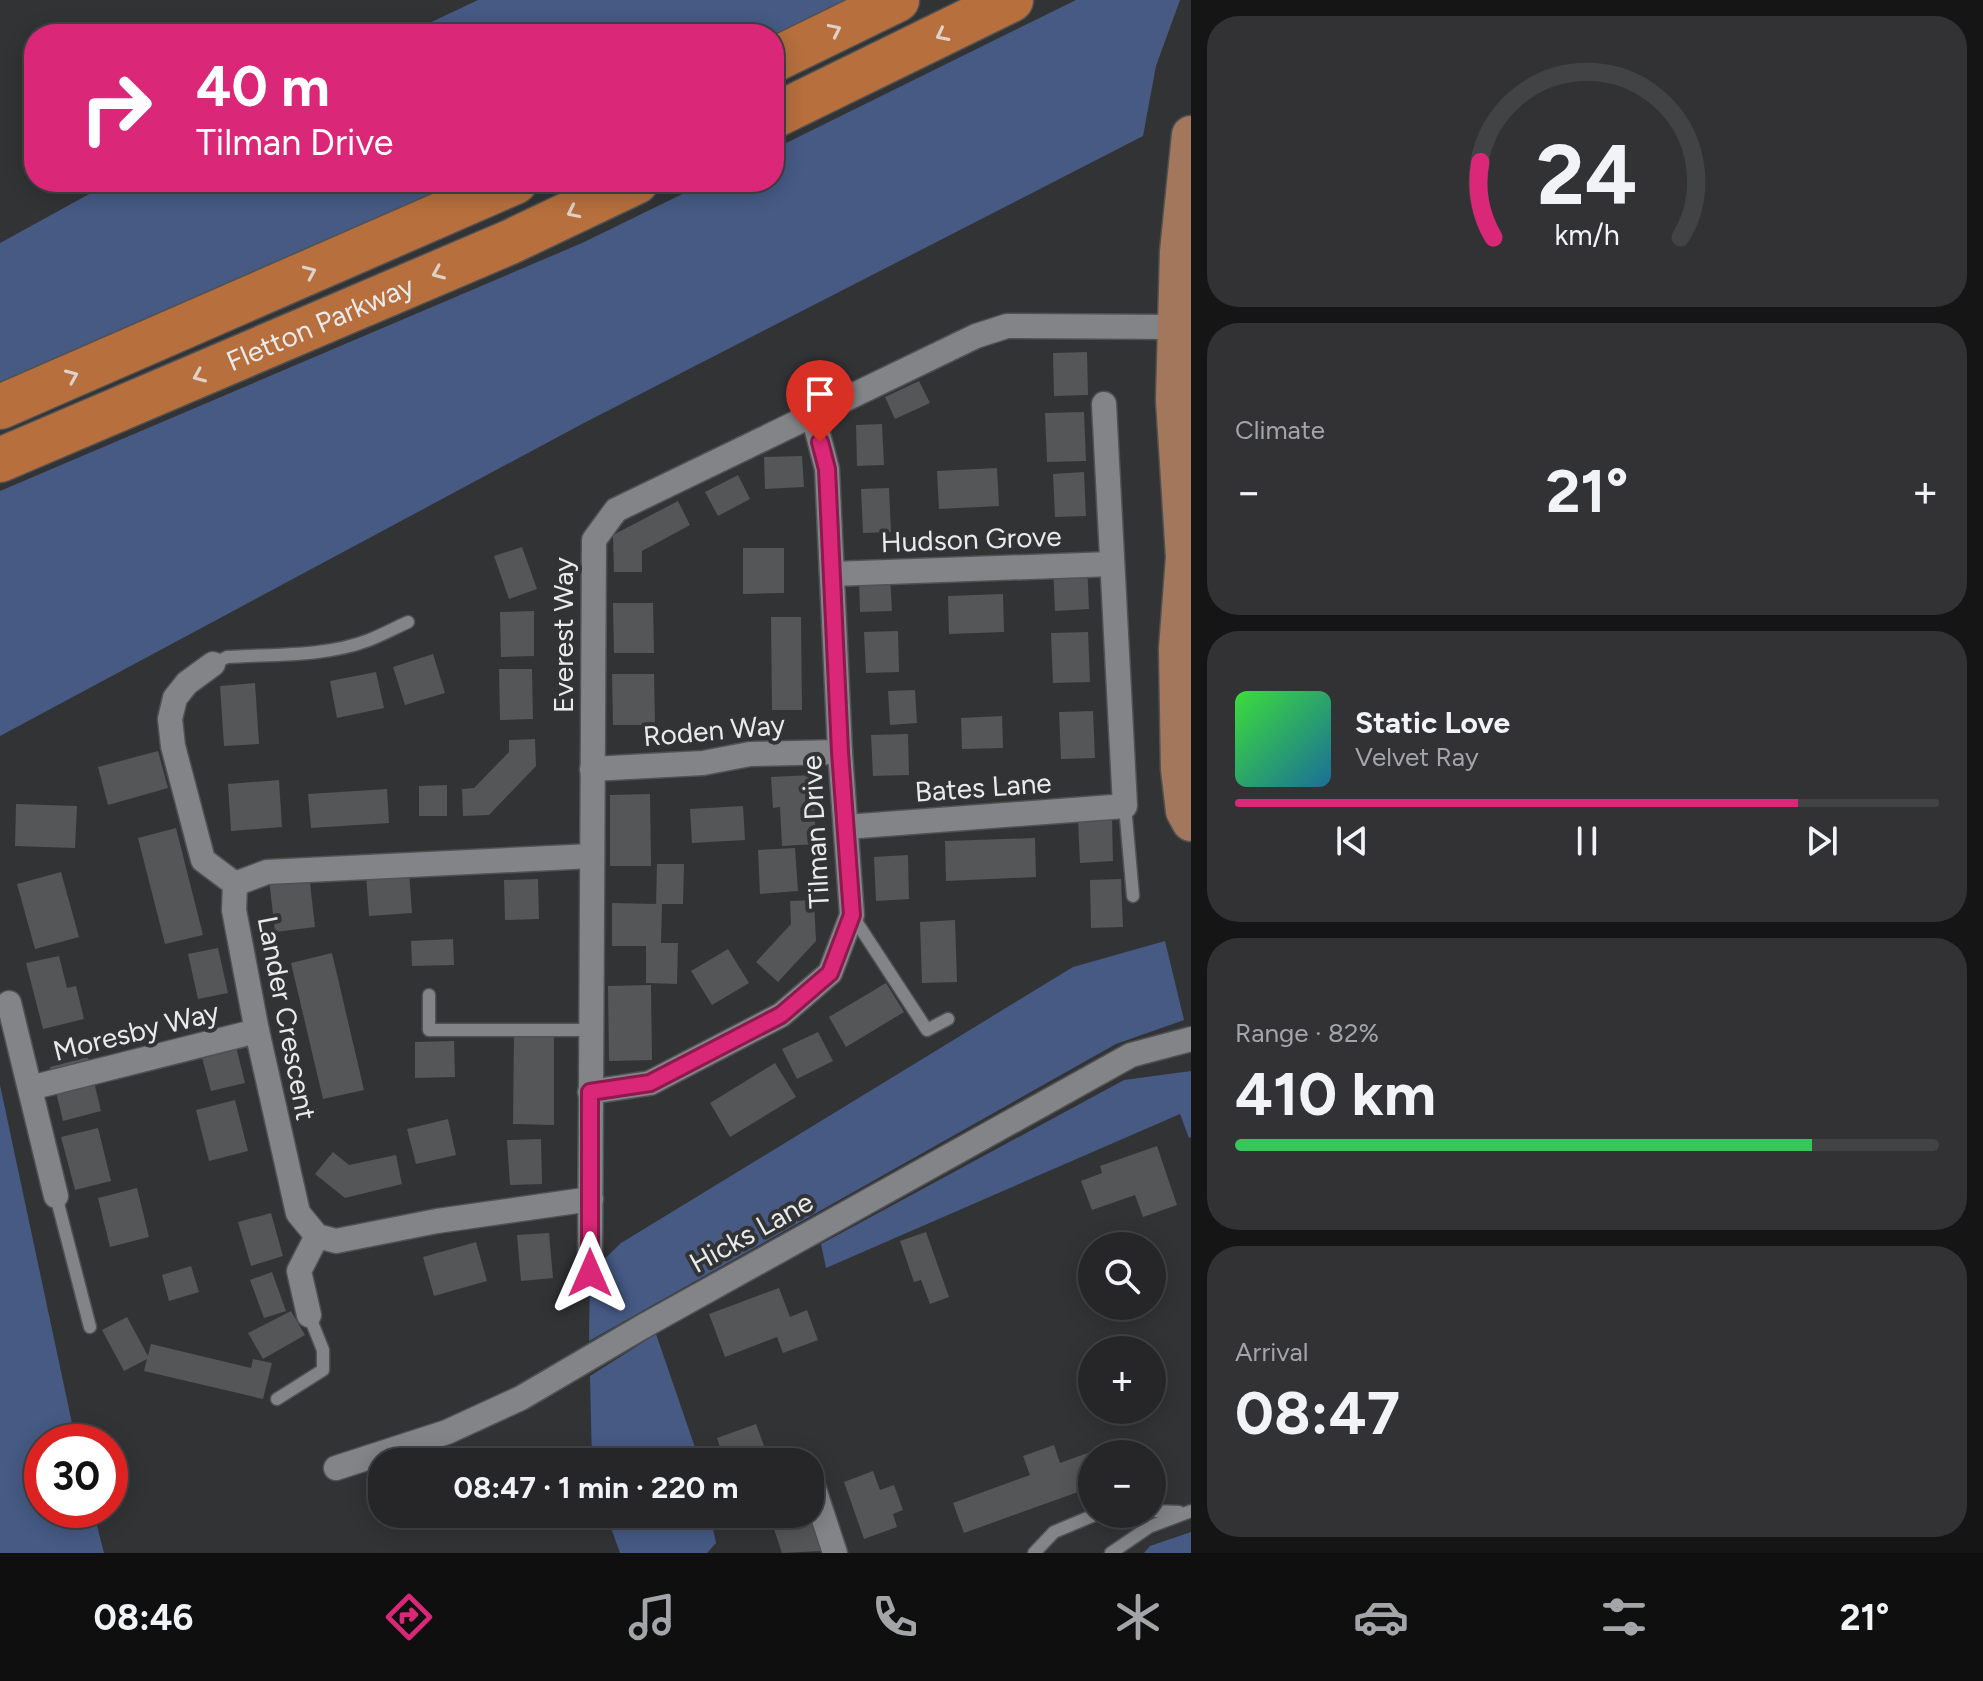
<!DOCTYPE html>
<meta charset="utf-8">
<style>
:root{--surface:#262628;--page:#323234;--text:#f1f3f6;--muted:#a4a5a8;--line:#424345;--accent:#db2777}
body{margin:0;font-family:Figtree,sans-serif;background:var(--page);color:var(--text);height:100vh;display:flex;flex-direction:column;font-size:30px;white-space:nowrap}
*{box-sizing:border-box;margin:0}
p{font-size:26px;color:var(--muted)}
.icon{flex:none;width:44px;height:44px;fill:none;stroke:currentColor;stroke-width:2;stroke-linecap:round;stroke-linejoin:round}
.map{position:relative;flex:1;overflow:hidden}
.details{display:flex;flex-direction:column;gap:16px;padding:16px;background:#151516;width:792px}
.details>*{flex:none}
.guide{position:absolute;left:24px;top:24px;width:760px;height:168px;border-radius:32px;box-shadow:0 4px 20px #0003,0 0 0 2px var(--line);background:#db2777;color:#fff;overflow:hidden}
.fabs{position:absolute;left:1078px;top:1232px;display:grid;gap:16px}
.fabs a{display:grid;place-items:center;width:88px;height:88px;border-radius:50%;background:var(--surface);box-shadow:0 4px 20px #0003,0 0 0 2px var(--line);font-size:40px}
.speed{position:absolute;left:24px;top:1424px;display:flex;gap:16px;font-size:40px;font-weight:700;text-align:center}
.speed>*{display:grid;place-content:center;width:104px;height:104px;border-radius:50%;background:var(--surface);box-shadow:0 4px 20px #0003,0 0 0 2px var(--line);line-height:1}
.speed .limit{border:12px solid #d22;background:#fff;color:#111}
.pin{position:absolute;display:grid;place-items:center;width:68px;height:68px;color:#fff;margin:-82px -34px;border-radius:50% 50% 50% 0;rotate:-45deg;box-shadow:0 0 8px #0007}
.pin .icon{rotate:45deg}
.me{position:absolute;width:88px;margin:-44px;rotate:0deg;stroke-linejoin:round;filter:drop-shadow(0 0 6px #0008)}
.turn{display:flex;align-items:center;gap:28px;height:168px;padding:0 40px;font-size:36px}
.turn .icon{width:104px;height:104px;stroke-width:2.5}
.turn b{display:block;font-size:56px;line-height:68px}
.big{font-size:60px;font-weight:700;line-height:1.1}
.details .widget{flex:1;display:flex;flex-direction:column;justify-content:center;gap:12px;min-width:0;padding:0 28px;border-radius:32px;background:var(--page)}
.details .dial{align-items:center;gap:0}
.dial svg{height:208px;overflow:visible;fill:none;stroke:var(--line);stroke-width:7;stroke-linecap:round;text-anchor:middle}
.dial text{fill:var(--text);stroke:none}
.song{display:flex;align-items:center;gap:24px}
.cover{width:96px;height:96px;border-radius:12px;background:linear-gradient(135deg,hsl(120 70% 55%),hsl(200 70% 35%))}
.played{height:8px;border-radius:4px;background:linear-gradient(90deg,var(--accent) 80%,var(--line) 80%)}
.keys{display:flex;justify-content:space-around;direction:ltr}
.heat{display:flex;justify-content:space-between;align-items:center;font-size:44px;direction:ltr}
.charge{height:12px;border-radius:6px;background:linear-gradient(90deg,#34c759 82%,var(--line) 0)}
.trip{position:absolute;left:368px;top:1448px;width:456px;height:80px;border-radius:32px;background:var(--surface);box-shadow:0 4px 20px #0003,0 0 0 2px var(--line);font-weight:700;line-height:80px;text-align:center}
.tabs{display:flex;height:128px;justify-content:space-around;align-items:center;background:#0f0f10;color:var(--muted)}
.tabs .icon{width:56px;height:56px}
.tabs .selected{color:var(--accent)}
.tabs b{font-size:36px;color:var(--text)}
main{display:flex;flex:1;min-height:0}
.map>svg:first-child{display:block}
</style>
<main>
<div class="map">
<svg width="1191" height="1553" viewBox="0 0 1191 1553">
<rect width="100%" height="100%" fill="#323335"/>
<g fill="#465a84">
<path d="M478,0h377l-81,40v-6h-368z"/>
<path d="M1076,0h104l-24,66 -13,70 -561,288 -582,312v-245l582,-248 125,-61h67v-33z"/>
<path d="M111,182h351l-462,203v-142z"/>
<path d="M1165,941l19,79 -68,24 -527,297 1,-68 31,-30 452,-276z"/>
<path d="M1191,1071v66l-2,1 -9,-24 -354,154 -5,-24 303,-164z"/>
<path d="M0,1085l76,357h-34v68h51l11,43h-104z"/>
<path d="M656,1334l44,128h-108l-2,-86z"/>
<path d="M606,1514h104l6,29 -9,10h-87z"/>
<path d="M1191,1532v21h-47l6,-7z"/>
</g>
<g fill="#545658">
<path d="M1087,352l1,43 -34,1 -1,-43z"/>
<path d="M919,381l11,22 -35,16 -10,-22z"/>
<path d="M1084,412l2,49 -39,1 -2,-49z"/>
<path d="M882,424l2,41 -27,1 -1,-41z"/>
<path d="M802,456l2,31 -39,2 -1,-32z"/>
<path d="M997,468l2,38 -60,3 -2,-38z"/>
<path d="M1084,472l2,44 -31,1 -2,-43z"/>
<path d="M738,475l12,24 -32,17 -13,-24z"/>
<path d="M889,488l2,44 -28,1 -2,-44z"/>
<path d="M678,501l12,24 -48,26v21h-28l-1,-37z"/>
<path d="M522,547l15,42 -28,10 -15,-43z"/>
<path d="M743,548h41v45l-41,1z"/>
<path d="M1087,563l2,46 -34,2 -2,-46z"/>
<path d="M890,576l2,35 -32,1 -1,-35z"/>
<path d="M1003,594l1,38 -55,2 -1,-38z"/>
<path d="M613,603h40l1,50h-40z"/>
<path d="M534,611v45l-33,1 -1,-45z"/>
<path d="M771,617h30l1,93h-30z"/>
<path d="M898,631l1,41 -33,1 -2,-41z"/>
<path d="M1088,632l2,50 -37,1 -2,-50z"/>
<path d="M433,654l12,39 -40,12 -12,-38z"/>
<path d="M499,669h33l1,50 -33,1z"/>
<path d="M376,672l8,36 -47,10 -7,-37z"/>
<path d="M612,674h42l1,51h-42z"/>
<path d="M255,683l4,61 -35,2 -4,-60z"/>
<path d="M915,690l2,33 -27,2 -2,-34z"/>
<path d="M1093,711l2,47 -34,1 -2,-47z"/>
<path d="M1002,716l1,32 -41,1 -1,-31z"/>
<path d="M908,734l1,41 -36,1 -2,-41z"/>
<path d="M535,739l1,27 -47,49 -26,1 -1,-27 12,-1 35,-36v-12z"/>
<path d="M158,751l10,37 -60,17 -10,-38z"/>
<path d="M813,775l3,69 -34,2 -2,-39 -7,1 -2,-31z"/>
<path d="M279,780l3,47 -51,4 -3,-47z"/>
<path d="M447,785v31h-28v-30z"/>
<path d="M387,789l2,34 -78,5 -3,-34z"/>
<path d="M650,794l1,72h-41v-71z"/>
<path d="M16,804l61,2 -2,42 -60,-2z"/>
<path d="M743,806l2,34 -53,3 -2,-34z"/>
<path d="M1112,819l1,42 -33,2 -2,-43z"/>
<path d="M176,828l27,107 -38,9 -27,-106z"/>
<path d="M1035,838l1,39 -90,4 -1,-40z"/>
<path d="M795,848l3,43 -38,3 -2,-44z"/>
<path d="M908,855l1,44 -33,2 -2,-44z"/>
<path d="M657,864h27l-1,40h-21l-1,39h17l-1,41 -31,-1v-37h-34v-43l44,1z"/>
<path d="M61,872l18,65 -44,12 -18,-65z"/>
<path d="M409,872l3,41 -43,3 -3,-41z"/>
<path d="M309,874l6,53 -40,5 -6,-53z"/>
<path d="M538,879l1,40 -34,1 -1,-40z"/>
<path d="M1121,879l2,48 -32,1 -1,-48z"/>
<path d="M814,900l2,41 -38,41 -22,-20 35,-38 -1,-23z"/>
<path d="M955,920l2,62 -35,1 -2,-61z"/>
<path d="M453,939l1,26 -42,1 -1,-25z"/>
<path d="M218,948l10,45 -30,6 -10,-45z"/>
<path d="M728,949l21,34 -37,22 -21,-34z"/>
<path d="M332,953l32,137 -41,9 -32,-136z"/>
<path d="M59,956l8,32 9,-2 8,33 -41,10 -17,-66z"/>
<path d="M886,983l18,29 -58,35 -17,-30z"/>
<path d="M651,985l1,75 -43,1 -1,-75z"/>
<path d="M514,1032h40v93l-41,-1z"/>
<path d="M818,1032l15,29 -36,18 -15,-30z"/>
<path d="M233,1034l12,49 -34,8 -13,-48z"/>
<path d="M454,1041l1,36 -40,1v-36z"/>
<path d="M88,1057l13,54 -38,10 -13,-54z"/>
<path d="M775,1063l21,34 -66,40 -20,-34z"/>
<path d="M235,1100l13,51 -39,10 -13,-51z"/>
<path d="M448,1119l8,36 -40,9 -9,-35z"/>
<path d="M98,1128l13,53 -36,9 -14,-53z"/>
<path d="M541,1139l1,45 -32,1 -3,-45z"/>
<path d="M1157,1146l20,59 -34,12 -8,-22 -43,15 -11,-29 21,-8 -2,-7z"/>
<path d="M333,1152l16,13 47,-10 6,29 -57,14 -30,-24z"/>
<path d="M137,1188l12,49 -39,10 -12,-49z"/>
<path d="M271,1213l12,43 -32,10 -13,-44z"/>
<path d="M926,1232l23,65 -19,7 -9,-24 -7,2 -14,-41z"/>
<path d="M549,1233l4,45 -32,3 -4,-46z"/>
<path d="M476,1242l11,39 -53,15 -11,-39z"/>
<path d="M191,1266l8,26 -30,9 -7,-26z"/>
<path d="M272,1272l14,39 -22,7 -14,-38z"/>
<path d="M779,1288l11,29 17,-7 11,30 -35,13 -6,-16 -52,20 -16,-43z"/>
<path d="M291,1311l14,24 -42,24 -15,-26z"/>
<path d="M127,1317l21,39 3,-12 100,24 2,-9 19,4 -9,36 -119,-28 3,-12 -23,12 -22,-41z"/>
<path d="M756,1424l14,38h-45l-8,-24z"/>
<path d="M1054,1445l6,18 47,-17 3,8h-18v33l-128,46 -11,-30 77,-28 -7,-19z"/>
<path d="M873,1471l7,19 14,-5 9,25 -10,4 4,13 -33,12 -20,-57z"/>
<path d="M769,1514h40l12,37 -39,2z"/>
</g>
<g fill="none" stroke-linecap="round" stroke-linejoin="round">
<g stroke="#505153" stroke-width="15">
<g id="lane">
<path d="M213,664l14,-7c47,-3 98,0 142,-17 13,-5 26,-12 39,-18"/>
<path d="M1125,806l8,90"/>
<path d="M852,915l75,115 21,-11"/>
<path d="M429,995v35h161"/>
<path d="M56,1196l34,131"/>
<path d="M277,1399l46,-29v-20l-14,-35"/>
<path d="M1152,1511l27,1"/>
<path d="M1034,1553l20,-21 43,-18"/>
<path d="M1111,1553l38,-26 42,-16"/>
</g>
</g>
<g stroke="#505153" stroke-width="27">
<g id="street">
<path d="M832,574l280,-10"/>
<path d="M213,664l-26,19 -12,15 -5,21 3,27 30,114 32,24"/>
<path d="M592,769l111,-6 47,-9 90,-2"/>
<path d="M846,827l279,-21 -21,-402"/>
<path d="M235,884l-1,26 23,121 41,182 19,23 19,5 101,-20 154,-22"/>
<path d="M235,884l32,-12 325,-16"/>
<path d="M9,1003l47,193"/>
<path d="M30,1088l227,-57"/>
<path d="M590,1092l60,-9 131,-68 49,-42 22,-58 -12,-163 -13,-283 -14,-54"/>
<path d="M590,1273l4,-733 22,-30 360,-174 31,-10 169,1"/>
<path d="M309,1315l-10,-44 18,-35"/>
<path d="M336,1468l111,-36 74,-34 121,-71 489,-272 60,-16"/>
<path d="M812,1483l23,70"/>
</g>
</g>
<g stroke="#505153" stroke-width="41">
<path id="primary" d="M1191,135l-12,117 -4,148 10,157 -7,92 2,120 5,42 6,11"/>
</g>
<g stroke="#505153" stroke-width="47">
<g id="highway">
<path d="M774,60l123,-60"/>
<path d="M774,116l237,-116"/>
<path d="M0,407l515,-225"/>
<path id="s1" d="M0,460l510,-218 126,-60"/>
</g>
</g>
<use href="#lane" stroke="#838487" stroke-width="12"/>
<use href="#street" stroke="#838487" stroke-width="24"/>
<use href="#primary" stroke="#a2775b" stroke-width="38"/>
<use href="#highway" stroke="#b66f3d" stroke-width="44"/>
</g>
<defs><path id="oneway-chevron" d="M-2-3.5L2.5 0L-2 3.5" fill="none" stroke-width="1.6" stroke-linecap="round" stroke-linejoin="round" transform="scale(2)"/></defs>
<g stroke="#dfd1c8">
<use href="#oneway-chevron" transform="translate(835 30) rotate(-26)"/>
<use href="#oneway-chevron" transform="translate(942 35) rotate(153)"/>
<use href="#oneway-chevron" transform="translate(573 212) rotate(154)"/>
<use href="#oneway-chevron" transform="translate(310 272) rotate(-24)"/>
<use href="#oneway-chevron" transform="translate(438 273) rotate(157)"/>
<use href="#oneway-chevron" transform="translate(72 376) rotate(-23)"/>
<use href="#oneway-chevron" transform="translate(199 376) rotate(157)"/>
</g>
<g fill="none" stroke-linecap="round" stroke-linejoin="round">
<g stroke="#8e194d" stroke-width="20">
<path id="route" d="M590,1273v-181l60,-9 131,-68 49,-42 22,-58 -12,-163 -13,-283 -7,-27"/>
</g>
<use href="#route" stroke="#db2777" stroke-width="14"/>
</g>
<g text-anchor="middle" stroke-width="8" stroke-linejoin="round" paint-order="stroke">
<g font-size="28" fill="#e9eaeb" stroke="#323335">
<text dy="10" stroke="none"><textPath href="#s1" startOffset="348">Fletton Parkway</textPath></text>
<text transform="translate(971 539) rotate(-2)" y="10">Hudson Grove</text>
<text transform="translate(563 635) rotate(-90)" y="10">Everest Way</text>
<text transform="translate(714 730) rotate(-5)" y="10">Roden Way</text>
<text transform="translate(983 787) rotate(-4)" y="10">Bates Lane</text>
<text transform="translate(815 832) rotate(-93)" y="10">Tilman Drive</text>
<text transform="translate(287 1018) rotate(79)" y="10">Lander Crescent</text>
<text transform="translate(136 1031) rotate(-14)" y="10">Moresby Way</text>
<text transform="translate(751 1232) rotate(-29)" y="10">Hicks Lane</text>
</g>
</g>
</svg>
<div class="fabs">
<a><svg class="icon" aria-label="search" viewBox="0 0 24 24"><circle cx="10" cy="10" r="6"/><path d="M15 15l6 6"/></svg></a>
<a>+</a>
<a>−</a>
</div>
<div class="speed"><div class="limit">30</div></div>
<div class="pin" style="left:820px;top:442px;background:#d93025"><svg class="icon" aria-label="arrive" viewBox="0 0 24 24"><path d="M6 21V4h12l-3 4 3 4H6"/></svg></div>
<svg class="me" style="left:590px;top:1273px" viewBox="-20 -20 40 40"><path d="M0-17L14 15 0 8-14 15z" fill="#db2777" stroke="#fff" stroke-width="4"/></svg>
<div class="trip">08:47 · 1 min · 220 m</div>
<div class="guide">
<div class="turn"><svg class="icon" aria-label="right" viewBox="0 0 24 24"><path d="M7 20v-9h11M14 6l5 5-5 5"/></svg><div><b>40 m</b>Tilman Drive</div></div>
</div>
</div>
<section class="details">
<div class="widget dial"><svg viewBox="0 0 100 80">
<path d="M14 69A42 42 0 1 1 86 69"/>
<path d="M14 69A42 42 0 0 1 9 40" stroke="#db2777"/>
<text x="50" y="56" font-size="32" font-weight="700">24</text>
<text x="50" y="72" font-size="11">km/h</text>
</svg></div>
<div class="widget"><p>Climate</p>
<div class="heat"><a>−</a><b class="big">21°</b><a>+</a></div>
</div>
<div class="widget">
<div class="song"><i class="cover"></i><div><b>Static Love</b><p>Velvet Ray</p></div></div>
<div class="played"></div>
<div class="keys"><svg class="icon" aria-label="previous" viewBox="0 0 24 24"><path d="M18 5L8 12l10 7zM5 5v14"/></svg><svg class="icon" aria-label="pause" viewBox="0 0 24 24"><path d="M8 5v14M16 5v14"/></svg><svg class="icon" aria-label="next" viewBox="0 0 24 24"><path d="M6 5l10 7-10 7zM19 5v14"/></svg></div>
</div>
<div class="widget"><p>Range · 82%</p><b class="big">410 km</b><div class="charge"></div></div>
<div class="widget"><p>Arrival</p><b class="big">08:47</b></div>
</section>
</main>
<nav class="tabs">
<b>08:46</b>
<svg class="icon selected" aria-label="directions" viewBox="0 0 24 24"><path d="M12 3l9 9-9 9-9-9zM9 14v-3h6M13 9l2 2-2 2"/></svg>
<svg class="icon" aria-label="music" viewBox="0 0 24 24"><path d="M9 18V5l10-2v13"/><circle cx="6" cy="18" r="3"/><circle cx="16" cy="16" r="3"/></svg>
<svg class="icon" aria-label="phone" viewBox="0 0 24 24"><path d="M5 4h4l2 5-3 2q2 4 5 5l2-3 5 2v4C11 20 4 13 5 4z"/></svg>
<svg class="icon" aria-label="climate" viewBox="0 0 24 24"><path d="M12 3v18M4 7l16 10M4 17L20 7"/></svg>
<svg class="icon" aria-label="car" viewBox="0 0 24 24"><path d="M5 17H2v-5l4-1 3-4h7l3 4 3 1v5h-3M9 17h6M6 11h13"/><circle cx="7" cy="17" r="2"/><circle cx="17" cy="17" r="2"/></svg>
<svg class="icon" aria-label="filters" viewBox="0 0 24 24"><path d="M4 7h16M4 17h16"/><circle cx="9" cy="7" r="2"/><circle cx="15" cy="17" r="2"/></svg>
<b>21°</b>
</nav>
